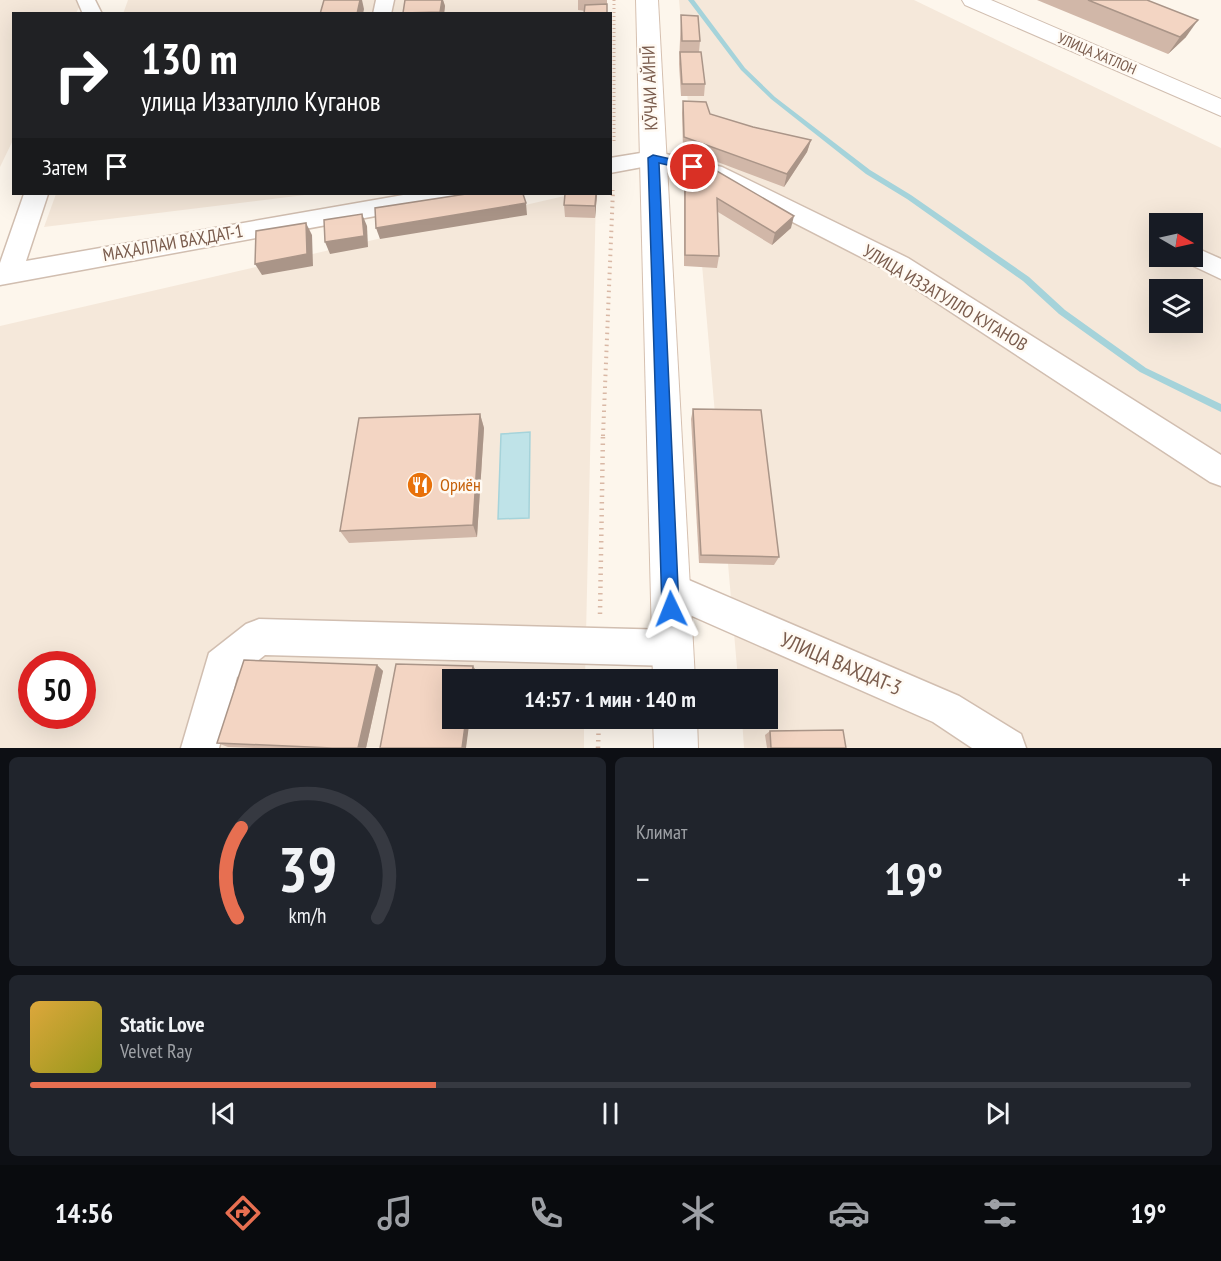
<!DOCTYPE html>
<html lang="ru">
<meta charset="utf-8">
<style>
:root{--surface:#171b24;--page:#20242c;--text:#f1f3f6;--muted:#9ea1a6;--line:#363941;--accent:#e76f51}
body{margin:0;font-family:"PT Sans Narrow",sans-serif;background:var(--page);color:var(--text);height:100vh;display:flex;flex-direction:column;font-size:22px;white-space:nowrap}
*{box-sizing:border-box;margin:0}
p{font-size:20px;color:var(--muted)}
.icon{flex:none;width:33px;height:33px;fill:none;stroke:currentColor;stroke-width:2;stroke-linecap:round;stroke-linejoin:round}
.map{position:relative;height:748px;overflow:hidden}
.side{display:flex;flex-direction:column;gap:9px;padding:9px;background:#0d0f14;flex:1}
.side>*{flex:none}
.top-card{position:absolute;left:12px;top:12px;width:600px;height:183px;border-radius:0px;box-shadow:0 6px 24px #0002;background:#202124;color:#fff;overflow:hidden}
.needle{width:39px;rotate:99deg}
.controls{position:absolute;left:1149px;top:213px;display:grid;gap:12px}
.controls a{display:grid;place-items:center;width:54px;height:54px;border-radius:0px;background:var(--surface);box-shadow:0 6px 24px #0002;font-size:30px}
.speed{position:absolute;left:18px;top:651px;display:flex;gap:12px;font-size:30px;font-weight:700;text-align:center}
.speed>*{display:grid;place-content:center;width:78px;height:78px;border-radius:50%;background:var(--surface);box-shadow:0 6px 24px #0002;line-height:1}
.speed .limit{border:9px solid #d22;background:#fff;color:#111}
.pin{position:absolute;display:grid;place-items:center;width:51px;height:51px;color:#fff;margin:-26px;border:3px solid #fff;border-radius:50%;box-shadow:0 2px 6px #0007}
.me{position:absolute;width:66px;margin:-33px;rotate:358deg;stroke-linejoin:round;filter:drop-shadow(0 0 4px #0008)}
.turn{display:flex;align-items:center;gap:21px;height:126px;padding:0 30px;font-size:27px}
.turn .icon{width:78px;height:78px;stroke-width:2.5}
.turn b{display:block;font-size:42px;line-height:51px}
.then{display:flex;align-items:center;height:57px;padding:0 30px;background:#0003;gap:12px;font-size:22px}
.big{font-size:45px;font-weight:700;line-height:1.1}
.side .tile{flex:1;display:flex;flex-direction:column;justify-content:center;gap:9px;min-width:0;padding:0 21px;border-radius:9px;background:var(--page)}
.side .dial{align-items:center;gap:0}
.dial svg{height:156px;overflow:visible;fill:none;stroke:var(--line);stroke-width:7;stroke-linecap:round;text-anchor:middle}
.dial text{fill:var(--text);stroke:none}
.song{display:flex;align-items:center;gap:18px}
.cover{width:72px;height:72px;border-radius:9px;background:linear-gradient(135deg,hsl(40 70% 55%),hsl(60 70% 35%))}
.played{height:6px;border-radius:3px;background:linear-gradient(90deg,var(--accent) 35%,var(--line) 35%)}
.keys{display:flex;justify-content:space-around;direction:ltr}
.heat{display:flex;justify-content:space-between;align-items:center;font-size:33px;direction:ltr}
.side .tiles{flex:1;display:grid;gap:9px;grid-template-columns:1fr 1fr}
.tile:last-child{grid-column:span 2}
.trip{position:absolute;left:442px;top:669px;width:336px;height:60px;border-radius:0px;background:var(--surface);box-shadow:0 6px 24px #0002;font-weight:700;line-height:60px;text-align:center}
.dock{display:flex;height:96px;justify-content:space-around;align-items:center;background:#090b0e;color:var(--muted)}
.dock .icon{width:42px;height:42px}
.dock .active{color:var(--accent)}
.dock b{font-size:27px;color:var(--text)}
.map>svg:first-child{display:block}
</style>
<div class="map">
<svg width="1221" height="748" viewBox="0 0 1221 748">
<rect width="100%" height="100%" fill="#fdf6ec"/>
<g fill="#f5e8da" fill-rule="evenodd">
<path d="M0,0h83l-7,13 -62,1 -1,126 -13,27z"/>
<path d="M128,0h470l-1,14h-474z"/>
<path d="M679,0h235l307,148v600h-477l-2,-29 26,-1v-38l-30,-1zM1160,224h32v32h-32zM1160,290h32v32h-32z"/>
<path d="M56,194h257l-269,33z"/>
<path d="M573,194h23l-11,485 -132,1v38l131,1v29h-584v-422zM32,664h50v52h-50z"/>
</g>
<path fill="#bfe3e8" stroke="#a5d3da" stroke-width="1.5" d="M530,432l-1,86 -31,1 3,-85z"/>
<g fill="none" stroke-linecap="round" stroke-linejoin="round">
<path fill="#a5d3da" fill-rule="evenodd" d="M688,0h6l51,68 30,29 95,73 41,25 118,82 36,33 81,58 75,36v8l-81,-40 -81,-58 -36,-33 -116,-82 -41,-25 -95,-75 -30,-29z"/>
<g stroke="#d1beb0" stroke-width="3">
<g id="minor">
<path d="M77,0h18l7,14h-19z"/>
<path d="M376,0h18l-3,14h-18z"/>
<path d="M653,151l69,16 186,91 313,197v31l-11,-4 -320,-210 -183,-94 -54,-13 -43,8v-15z"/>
<path d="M24,194h24l-22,67 383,-67h55l-4,6 -8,2 -452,83v-22z"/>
<path d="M1192,246l29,13v20l-38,-18 -3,-5h12z"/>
<path d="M670,572l289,124 62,38 5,14h-54l-39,-26 -275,-121 -5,-12 5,-12z"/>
<path d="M259,619l413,11 13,5 5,13 -5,13 -13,5 -407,-11 -28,22 -18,71h-38l28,-95 37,-29z"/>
</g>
</g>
<g stroke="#d1beb0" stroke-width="2">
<path id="tertiary" d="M962,0h29l230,99v17l-256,-111z"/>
</g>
<g stroke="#d6c0b0" stroke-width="2">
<g id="secondary">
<path d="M636,0h22l37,680h-42z"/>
<path d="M653,718h44l1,30h-44z"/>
</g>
</g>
<g stroke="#d9b8a5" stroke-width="3" stroke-dasharray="1 3" stroke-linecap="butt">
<path d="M614,0v143"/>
<path d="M613,191v-4"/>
</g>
<path stroke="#d9b8a5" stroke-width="4" stroke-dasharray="1.5 4.5" stroke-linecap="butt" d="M603,436l10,-246"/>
<g stroke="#d9b8a5" stroke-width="4.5" stroke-dasharray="1.5 5" stroke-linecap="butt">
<path d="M600,614l3,-180"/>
<path d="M598,748l1,-30"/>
</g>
<use href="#minor" fill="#fff" fill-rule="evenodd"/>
<use href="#tertiary" fill="#fff" fill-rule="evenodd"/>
<use href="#secondary" fill="#fff" fill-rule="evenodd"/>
</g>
<g fill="#d1b7a8">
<path d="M442,0h1l2,6 -1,8h-41z"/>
<path d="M578,0h29v14l-29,-4z"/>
<path d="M1037,0h110l39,37 -18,17z"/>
<path d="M681,15l19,26 -1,11 6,32 -1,12h-23l-2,-32z"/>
<path d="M683,101l27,13 43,13 58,13 -4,12 -23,35 -101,-38 -1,-36z"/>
<path d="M685,166l106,62 -19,17 -54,-33 1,44 -2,12 -33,-2v-88z"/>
<path d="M597,194l-2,24 -30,-1 -1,-12z"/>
<path d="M693,409l86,148 -5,8 -75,-2 -8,-144z"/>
<path d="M480,414l4,14 -7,109 -128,6 -9,-12z"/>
<path d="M377,665l6,6 -17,77h-111l-27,-1 -11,-4z"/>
<path d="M770,731l76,17h-79l-2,-13z"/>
</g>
<g fill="#aa9588">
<path d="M360,0h2l2,9 -1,5h-6z"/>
<path d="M442,0h1l2,6 -1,8h-3l-1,-2z"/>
<path d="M1198,20l-12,17 -18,17 12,-17z"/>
<path d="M811,140l-4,12 -23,35 3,-13z"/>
<path d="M596,194h1l-2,24v-12z"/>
<path d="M526,203l1,12 -147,24 -4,-11z"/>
<path d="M362,214l5,12 1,21 -38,7 -5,-12z"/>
<path d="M794,216l-3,12 -19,17 3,-12z"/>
<path d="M306,223l6,12 1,31 -51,9 -7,-11z"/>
<path d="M480,414l4,14 -7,109 -4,-12z"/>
<path d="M377,665l6,6 -17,77h-8z"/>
<path d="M473,666l4,6 -1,8h-5z"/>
<path d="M466,718h4l-4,30h-4z"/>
</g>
<g fill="#f3d5c3" stroke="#aa9588" stroke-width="1.5">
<path d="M324,0h36l-3,14h-37z"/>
<path d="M405,0h37l-2,12 -37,1z"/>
<path d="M1088,0h59l51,20 -18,17z"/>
<path d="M607,4v10h-23l1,-9z"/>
<path d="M681,15l17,1 2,25h-18z"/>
<path d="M680,52h21l4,32h-23z"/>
<path d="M683,101l23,1 4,12 43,13 58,13 -24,34 -103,-37z"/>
<path d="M685,166l25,1 84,49 -19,17 -58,-35 2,58 -34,-1z"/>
<path d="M466,194h57l3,9 -150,25 -1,-20z"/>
<path d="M565,194h31l-1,12 -31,-1z"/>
<path d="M362,214l2,22 -39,6 -1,-22z"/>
<path d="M306,223l1,31 -52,10 1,-33z"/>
<path d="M693,409l68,1 18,147 -78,-2z"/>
<path d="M480,414l-7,111 -133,6 19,-113z"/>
<path d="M244,660l133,5 -19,83h-26l-115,-5z"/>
<path d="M396,664l77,2 -2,14h-18v38h13l-4,30h-82z"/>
<path d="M843,730l3,18h-75l-1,-17z"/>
</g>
<path fill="#1a73e8" stroke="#114b97" stroke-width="1.5" d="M653,155l44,10 2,2 -6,4 -34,-8 20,446 -2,6 -6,2 -6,-2 -3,-6 -14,-451z"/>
<defs>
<g id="restaurant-disc" transform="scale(1.35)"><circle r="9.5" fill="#e8710a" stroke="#fffaf3"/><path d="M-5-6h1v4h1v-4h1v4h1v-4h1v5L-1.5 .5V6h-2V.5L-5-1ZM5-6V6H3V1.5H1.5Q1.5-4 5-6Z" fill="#fff"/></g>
</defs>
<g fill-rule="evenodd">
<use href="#restaurant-disc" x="420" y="485"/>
</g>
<g text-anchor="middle" stroke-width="5" stroke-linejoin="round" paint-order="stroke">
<g font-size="15" fill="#7a5c4d" stroke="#fffaf3">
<text transform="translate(1097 54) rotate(23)" y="5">УЛИЦА ХАТЛОН</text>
</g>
<g font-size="18" fill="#7a5c4d" stroke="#fffaf3">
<text transform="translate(650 88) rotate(-92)" y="6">КӮЧАИ АЙНӢ</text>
<text transform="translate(173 243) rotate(-10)" y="6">МАҲАЛЛАИ ВАҲДАТ-1</text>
<text transform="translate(945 298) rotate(31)" y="6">УЛИЦА ИЗЗАТУЛЛО КУГАНОВ</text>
</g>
<g font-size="18" fill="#c56008" stroke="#fffaf3" text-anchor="start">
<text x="440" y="491">Ориён</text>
</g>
<g font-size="21" fill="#7a5c4d" stroke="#fffaf3">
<text transform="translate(841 664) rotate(23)" y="7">УЛИЦА ВАХДАТ-3</text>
</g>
</g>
</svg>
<div class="controls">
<a><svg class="needle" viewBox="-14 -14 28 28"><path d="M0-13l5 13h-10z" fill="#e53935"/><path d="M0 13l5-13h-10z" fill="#9ea1a6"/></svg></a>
<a><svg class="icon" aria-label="layers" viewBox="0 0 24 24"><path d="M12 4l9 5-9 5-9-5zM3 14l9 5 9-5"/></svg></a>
</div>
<div class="speed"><div class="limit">50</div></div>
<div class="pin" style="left:693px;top:167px;background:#d93025"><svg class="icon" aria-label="arrive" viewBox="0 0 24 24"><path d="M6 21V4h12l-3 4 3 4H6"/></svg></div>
<svg class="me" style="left:671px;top:609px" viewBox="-20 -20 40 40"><path d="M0-17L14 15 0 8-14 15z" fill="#1a73e8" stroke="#fff" stroke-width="4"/></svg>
<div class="trip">14:57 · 1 мин · 140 m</div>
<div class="top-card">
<div class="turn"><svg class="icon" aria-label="right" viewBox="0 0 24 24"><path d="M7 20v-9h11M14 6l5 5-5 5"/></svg><div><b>130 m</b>улица Иззатулло Куганов</div></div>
<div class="then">Затем<svg class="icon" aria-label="arrive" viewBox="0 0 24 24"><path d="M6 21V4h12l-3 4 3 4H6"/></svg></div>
</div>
</div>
<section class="side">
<div class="tiles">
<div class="tile dial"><svg viewBox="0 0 100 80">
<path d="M14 69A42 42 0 1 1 86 69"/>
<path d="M14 69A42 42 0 0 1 16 23" stroke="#e76f51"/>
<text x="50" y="56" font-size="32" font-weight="700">39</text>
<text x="50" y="72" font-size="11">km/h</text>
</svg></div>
<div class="tile"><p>Климат</p>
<div class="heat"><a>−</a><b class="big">19°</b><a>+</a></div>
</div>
<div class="tile">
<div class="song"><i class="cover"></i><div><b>Static Love</b><p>Velvet Ray</p></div></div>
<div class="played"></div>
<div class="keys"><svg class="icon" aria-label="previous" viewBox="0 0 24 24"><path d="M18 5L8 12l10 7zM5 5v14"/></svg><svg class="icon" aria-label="pause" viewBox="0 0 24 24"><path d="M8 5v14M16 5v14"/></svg><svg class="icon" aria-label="next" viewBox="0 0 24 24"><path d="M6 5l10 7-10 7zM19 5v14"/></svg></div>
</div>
</div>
</section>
<nav class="dock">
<b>14:56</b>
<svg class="icon active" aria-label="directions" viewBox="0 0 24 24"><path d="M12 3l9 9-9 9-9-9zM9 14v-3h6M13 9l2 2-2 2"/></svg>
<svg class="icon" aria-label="music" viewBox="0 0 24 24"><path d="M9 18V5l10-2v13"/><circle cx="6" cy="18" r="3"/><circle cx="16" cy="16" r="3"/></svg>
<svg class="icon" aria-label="phone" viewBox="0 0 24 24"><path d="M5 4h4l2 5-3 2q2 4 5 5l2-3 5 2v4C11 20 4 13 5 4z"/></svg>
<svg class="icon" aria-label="climate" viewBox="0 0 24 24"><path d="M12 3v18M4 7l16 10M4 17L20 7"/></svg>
<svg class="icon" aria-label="car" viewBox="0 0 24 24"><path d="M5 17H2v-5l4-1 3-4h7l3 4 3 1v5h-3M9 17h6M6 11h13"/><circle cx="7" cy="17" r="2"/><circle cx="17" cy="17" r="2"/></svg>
<svg class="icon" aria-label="filters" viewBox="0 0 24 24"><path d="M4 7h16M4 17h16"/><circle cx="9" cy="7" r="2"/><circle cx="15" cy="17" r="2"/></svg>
<b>19°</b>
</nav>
